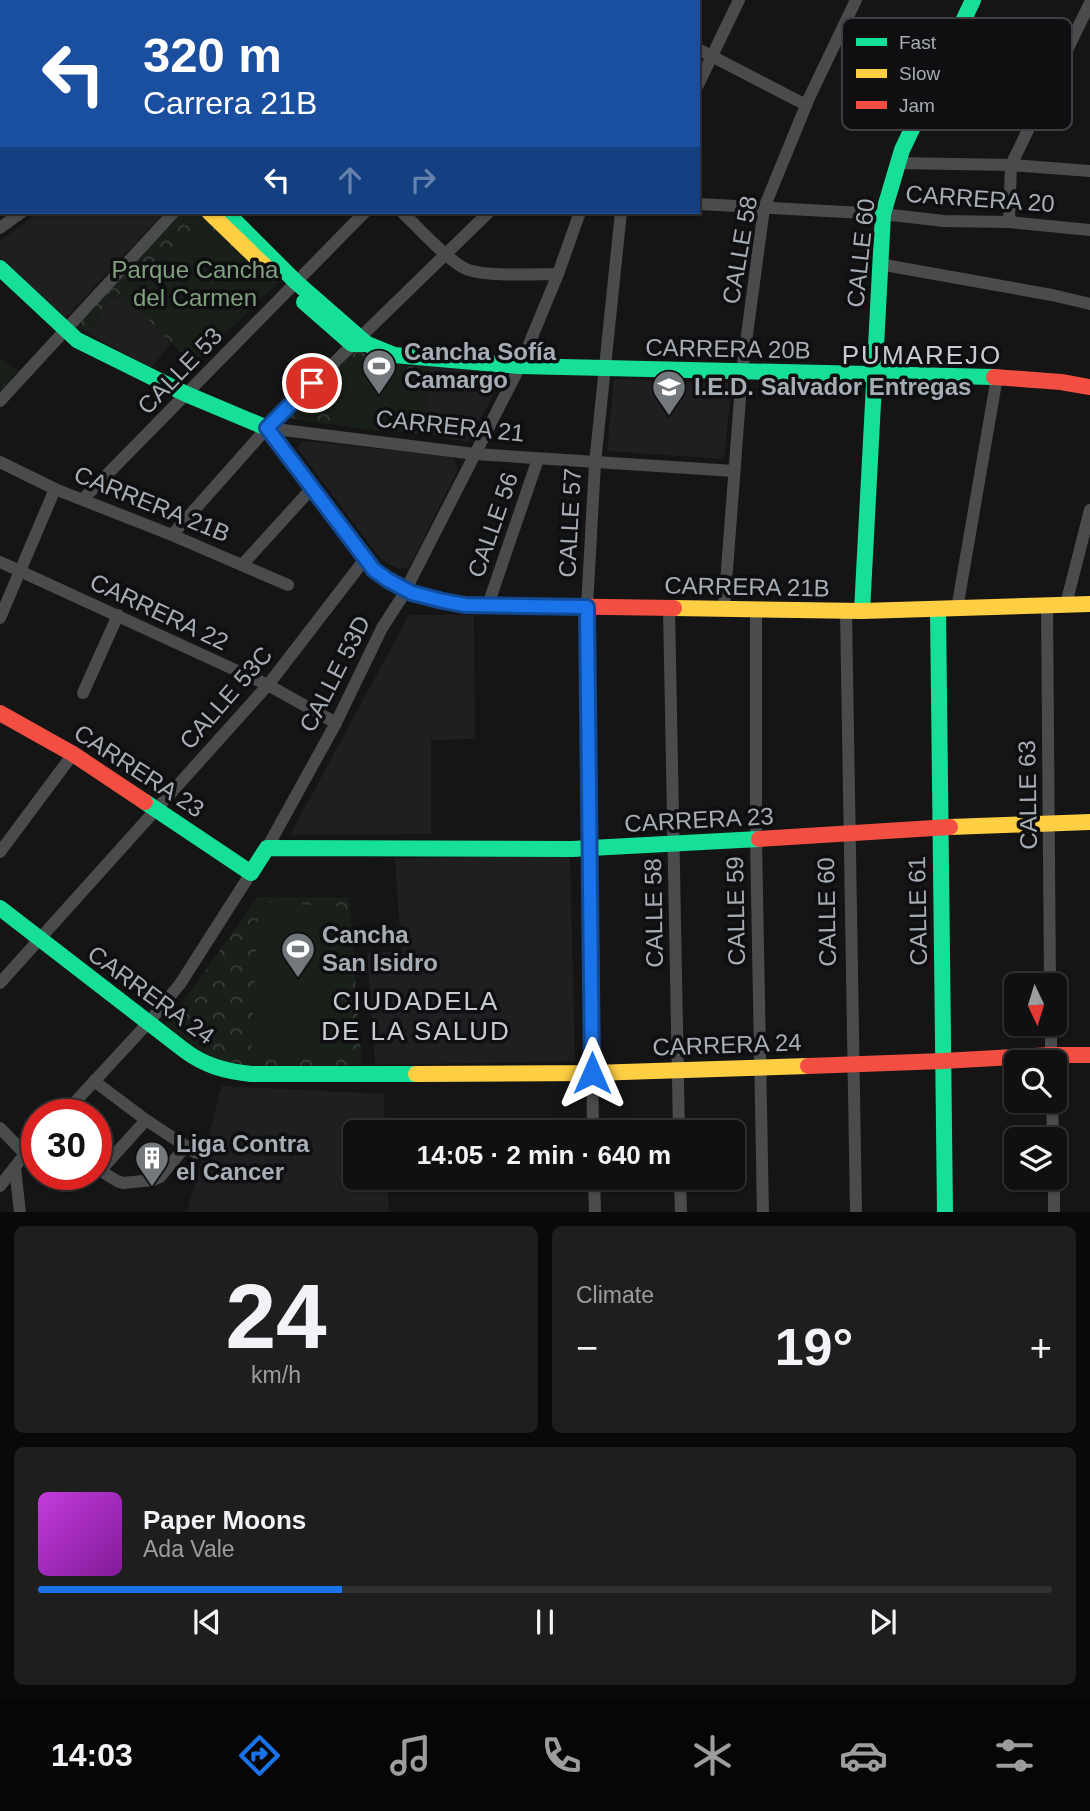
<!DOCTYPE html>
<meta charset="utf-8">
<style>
:root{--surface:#101010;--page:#1e1e1e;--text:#f1f3f6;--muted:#9c9d9f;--line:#303030;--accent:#1a73e8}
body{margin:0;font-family:Arial,sans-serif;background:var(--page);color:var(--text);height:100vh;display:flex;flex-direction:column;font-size:26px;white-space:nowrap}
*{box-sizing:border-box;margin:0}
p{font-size:23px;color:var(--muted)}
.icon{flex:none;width:38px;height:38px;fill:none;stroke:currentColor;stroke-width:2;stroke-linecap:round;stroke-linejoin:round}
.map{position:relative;height:1212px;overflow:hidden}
.side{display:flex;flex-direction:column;gap:14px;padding:14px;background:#090909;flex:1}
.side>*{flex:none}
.hud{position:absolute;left:0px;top:0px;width:700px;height:214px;box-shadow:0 2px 5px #0004,0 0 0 2px var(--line);background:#1a4fa0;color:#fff;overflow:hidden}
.needle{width:46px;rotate:176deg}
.buttons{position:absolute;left:1004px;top:973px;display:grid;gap:14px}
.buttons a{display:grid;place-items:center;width:63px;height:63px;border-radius:10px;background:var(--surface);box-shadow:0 2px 5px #0004,0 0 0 2px var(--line);font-size:35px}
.speed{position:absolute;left:21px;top:1099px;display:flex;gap:14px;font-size:35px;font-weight:700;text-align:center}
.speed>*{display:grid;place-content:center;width:91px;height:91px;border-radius:50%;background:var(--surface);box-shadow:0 2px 5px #0004,0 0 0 2px var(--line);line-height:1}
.speed .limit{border:10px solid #d22;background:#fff;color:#111}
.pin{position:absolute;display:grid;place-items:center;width:60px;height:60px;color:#fff;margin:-30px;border:4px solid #fff;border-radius:50%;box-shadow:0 2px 7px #0007}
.me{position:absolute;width:77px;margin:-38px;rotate:0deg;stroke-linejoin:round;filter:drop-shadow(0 0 5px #0008)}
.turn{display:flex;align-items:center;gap:24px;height:147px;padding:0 28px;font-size:32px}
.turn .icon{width:91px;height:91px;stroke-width:2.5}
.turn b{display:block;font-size:49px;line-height:60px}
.lanes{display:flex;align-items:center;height:66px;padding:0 28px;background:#0003;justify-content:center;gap:35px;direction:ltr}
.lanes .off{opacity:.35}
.big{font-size:52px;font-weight:600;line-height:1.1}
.side .widget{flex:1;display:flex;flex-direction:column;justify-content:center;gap:10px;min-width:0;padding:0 24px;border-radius:10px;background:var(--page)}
.side .dial{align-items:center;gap:0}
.dial b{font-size:91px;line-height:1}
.song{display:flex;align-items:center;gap:21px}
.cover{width:84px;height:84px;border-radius:10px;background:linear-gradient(135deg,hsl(290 70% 55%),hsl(290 70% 35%))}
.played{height:7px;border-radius:4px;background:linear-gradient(90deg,var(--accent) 30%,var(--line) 30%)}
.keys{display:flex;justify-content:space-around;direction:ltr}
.heat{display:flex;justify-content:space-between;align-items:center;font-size:38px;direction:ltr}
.side .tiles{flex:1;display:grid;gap:14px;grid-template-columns:1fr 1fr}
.widget:last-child{grid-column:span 2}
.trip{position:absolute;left:343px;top:1120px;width:402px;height:70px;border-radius:10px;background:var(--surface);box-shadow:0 2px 5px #0004,0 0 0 2px var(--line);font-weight:600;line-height:70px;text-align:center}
.dock{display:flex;height:112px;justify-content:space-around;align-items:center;background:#060606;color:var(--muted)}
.dock .icon{width:49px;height:49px}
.dock .active{color:var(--accent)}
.dock b{font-size:32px;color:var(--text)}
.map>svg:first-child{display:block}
</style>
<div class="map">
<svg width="1090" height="1213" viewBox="0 0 1090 1213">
<defs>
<pattern id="park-crowns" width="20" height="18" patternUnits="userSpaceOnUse" patternTransform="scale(1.75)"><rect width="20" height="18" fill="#191f19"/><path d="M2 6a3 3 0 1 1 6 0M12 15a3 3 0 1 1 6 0" fill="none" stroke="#373d38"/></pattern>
</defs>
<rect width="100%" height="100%" fill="#151515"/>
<g fill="#1f1f21">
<path d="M2,88v118l-2,2v-118z"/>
<path d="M39,212h126l-100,106 -65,-61v-16z"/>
<path d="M110,297l23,7 38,39 -20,25 -62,-34z"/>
<path d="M429,363l77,7 -37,72 -46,-8z"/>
<path d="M614,379l118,4 -8,76 -117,-8z"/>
<path d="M303,441l141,15 10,3 4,10 -46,93 -5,6 -9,1 -18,-11 -7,-9 -75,-100 2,-6z"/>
<path d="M409,615h65l1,124 -44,1v94l-141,1z"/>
<path d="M570,854l5,207 -200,4 -8,-112 34,-2 -6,-92z"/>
<path d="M222,1086l162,8 1,38h-30v46h32l2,34h-202z"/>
</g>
<g fill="url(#park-crowns)">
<path d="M182,212h19l79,69 -86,82 -23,-20 -38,-39 -23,-7 -21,37 -12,-8z"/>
<path d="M361,344l68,19 -6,71 -59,-5 -76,-11z"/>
<path d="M0,359l18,12 -18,19z"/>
<path d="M258,897l91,1 13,167 -111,1 -33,-3 -52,-38z"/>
</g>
<g fill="#191f19">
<path d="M210,227l59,57 -75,76 -59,-57z"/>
<path d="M340,366l85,7 -6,55 -86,-9z"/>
<path d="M259,902l86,5 -8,148 -86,-4z"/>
</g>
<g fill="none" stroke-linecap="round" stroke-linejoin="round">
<g stroke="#494b4d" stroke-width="12">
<path d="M133,0l2,2"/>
<path d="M219,0l1,2"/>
<path d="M342,0l1,2"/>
<path d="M435,0l2,2"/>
<path d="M602,0l3,2"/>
<path d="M261,2l2,-2"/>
<path d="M423,2l2,-2"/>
<path d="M573,2l1,-2"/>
<path d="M651,2v-2"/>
<path d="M0,42l2,-2"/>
<path d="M698,49l108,56"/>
<path d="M698,85l41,-85"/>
<path d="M897,163l114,2 79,6"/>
<path d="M698,204l185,10 61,7 65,1 81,8"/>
<path d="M402,212c15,14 47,50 64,57 19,8 70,5 92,5"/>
<path d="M1009,222l2,-57 79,-162"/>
<path d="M0,228l22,-16"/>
<path d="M879,264l173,31 38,9"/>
<path d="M0,401l174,-189"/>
<path d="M267,428l208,26 259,17"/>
<path d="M0,462l55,27 117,46 116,50"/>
<path d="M83,499l282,-287"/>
<path d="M172,535l95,-107 222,-216"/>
<path d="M0,562l268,123 68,38"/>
<path d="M242,565l70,-77"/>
<path d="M1066,604l24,-94"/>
<path d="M488,605l50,-146"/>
<path d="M1047,605l3,380"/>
<path d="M669,608l10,524"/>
<path d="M724,609l18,-237 22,-164 45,-110 47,-98"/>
<path d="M957,609l40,-232"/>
<path d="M756,610v229l7,374"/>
<path d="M846,611l10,602"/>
<path d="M0,618l55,-129"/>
<path d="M83,693l35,-78"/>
<path d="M267,848l69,-125 46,-95 20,-31 118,-231 38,-92 22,-62"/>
<path d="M0,852l73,-98"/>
<path d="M0,983l268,-298 97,-126"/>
<path d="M1051,1024v38"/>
<path d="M94,1081l52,39 50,33"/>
<path d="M1052,1101l1,38"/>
<path d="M63,1115l86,-93 31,-38 71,-111"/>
<path d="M0,1128l25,26"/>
<path d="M593,1132l-6,-525 8,-144 26,-251"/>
<path d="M15,1168l5,45"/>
<path d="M96,1168l21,13 6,2 30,-3 7,-3 26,-31"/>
<path d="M100,1171l46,-51"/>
<path d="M594,1178l1,35"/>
<path d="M680,1178l1,35"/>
<path d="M1054,1178v35"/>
<path d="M0,1186l25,-32 12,-12"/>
</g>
<g stroke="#16e098" stroke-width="16">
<path d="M9,0l2,2"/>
<path d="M226,212l70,70 71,62 27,11 126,11 474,11"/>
<path d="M0,268l77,72 109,54 81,34 107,142c16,12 33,22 52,27"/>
<path d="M304,302l48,42h15"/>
<path d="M938,609l7,604"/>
<path d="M862,611l21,-397 19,-64 71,-150"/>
<path d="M145,802l106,71 16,-25 305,1 187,-10"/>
<path d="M0,908l184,142c21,16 41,21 67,24h165"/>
</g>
<g stroke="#ffcf43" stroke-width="16">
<path d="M209,212l61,59"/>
<path d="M674,608l188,3 228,-7"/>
<path d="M950,827l140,-5"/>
<path d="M416,1074l176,-1 216,-7"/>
</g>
<g stroke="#f24e42" stroke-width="16">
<path d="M994,377l67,5 29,5"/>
<path d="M426,597l39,8 209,3"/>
<path d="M0,713l73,41 72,48"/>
<path d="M759,839l191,-12"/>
<path d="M808,1066l135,-5 108,-6h39"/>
</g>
</g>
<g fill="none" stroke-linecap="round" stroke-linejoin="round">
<g stroke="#114b97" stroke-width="18">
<path id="route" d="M312,383l-45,45 107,142 14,10 24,13 31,8 22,4 122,2 5,466"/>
</g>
<use href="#route" stroke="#1a73e8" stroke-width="12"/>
</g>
<defs>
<g id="stadium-pin" transform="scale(1.75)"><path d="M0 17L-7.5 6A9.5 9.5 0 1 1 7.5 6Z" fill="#73787d" stroke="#0f0f11"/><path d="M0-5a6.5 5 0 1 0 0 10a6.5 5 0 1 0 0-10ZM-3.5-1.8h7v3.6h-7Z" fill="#fff"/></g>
<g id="school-pin" transform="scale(1.75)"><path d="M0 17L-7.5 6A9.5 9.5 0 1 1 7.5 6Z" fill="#73787d" stroke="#0f0f11"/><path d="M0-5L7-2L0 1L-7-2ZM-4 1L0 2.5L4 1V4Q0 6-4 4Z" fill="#fff"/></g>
<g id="building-pin" transform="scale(1.75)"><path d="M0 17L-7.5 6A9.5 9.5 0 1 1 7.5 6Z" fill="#73787d" stroke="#0f0f11"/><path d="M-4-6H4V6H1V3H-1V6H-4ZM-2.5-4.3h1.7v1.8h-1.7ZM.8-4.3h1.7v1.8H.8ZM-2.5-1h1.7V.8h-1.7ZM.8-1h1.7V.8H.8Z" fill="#fff"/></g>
</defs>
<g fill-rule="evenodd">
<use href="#stadium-pin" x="379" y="366"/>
<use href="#school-pin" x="669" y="387"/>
<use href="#stadium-pin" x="298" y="949"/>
<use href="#building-pin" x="152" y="1158"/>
</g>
<g text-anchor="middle" stroke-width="7" stroke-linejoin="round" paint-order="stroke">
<g font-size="24" fill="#a6adb5" stroke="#0f0f11">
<text transform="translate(980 199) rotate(4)" y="8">CARRERA 20</text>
<text transform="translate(740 250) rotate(-80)" y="8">CALLE 58</text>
<text transform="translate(861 253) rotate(-84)" y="8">CALLE 60</text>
<text transform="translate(728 349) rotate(1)" y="8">CARRERA 20B</text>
<text transform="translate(180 371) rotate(-46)" y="8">CALLE 53</text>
<text transform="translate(450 426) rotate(6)" y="8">CARRERA 21</text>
<text transform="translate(152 504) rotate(22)" y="8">CARRERA 21B</text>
<text transform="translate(570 523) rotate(-87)" y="8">CALLE 57</text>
<text transform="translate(493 525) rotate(-71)" y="8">CALLE 56</text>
<text transform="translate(747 587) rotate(1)" y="8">CARRERA 21B</text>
<text transform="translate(159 612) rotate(25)" y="8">CARRERA 22</text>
<text transform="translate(335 674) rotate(-63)" y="8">CALLE 53D</text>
<text transform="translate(226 698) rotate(-49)" y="8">CALLE 53C</text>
<text transform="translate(139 771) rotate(33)" y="8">CARRERA 23</text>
<text transform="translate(1028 795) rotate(-91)" y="8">CALLE 63</text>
<text transform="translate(699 820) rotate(-3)" y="8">CARRERA 23</text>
<text transform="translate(736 911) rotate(-91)" y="8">CALLE 59</text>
<text transform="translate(918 911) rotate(-91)" y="8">CALLE 61</text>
<text transform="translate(827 912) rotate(-91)" y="8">CALLE 60</text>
<text transform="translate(654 913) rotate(-91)" y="8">CALLE 58</text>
<text transform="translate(151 995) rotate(36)" y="8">CARRERA 24</text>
<text transform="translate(727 1045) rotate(-2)" y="8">CARRERA 24</text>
</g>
<g font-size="24" fill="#80a07e" stroke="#0f0f11">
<text x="195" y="278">Parque Cancha<tspan x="195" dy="28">del Carmen</tspan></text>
</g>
<g font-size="24" font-weight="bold" fill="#a6adb5" stroke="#0f0f11" text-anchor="start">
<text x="404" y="360">Cancha Sofía<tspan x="404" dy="28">Camargo</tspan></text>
<text x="694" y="395">I.E.D. Salvador Entregas</text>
<text x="322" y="943">Cancha<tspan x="322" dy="28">San Isidro</tspan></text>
<text x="176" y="1152">Liga Contra<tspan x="176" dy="28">el Cancer</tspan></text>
</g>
<g font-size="26" letter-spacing="2" fill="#c7cbd2" stroke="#0f0f11">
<text x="922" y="364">PUMAREJO</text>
<text x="416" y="1010">CIUDADELA<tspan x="416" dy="30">DE LA SALUD</tspan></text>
</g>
</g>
<rect x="842" y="18" width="230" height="112" rx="10" fill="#0f0f11" stroke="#3c3e42" stroke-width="2"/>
<rect x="856" y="38" width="31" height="8" fill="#16e098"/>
<rect x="856" y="69" width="31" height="9" fill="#ffcf43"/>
<rect x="856" y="101" width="31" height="8" fill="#f24e42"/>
<g font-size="19" fill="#a6adb5">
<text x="899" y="49">Fast</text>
<text x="899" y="80">Slow</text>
<text x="899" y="112">Jam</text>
</g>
</svg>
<div class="buttons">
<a><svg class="needle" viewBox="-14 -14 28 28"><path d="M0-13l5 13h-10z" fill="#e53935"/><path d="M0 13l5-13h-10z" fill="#9c9d9f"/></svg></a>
<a><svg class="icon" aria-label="search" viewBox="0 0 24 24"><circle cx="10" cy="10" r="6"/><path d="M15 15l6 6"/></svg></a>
<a><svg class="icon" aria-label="layers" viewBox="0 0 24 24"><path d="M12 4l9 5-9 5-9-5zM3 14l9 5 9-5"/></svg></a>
</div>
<div class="speed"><div class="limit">30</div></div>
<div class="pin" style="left:312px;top:383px;background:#d93025"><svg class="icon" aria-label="arrive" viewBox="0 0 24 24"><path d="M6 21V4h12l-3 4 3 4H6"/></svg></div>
<svg class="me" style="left:592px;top:1073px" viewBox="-20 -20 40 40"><path d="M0-17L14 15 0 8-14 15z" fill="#1a73e8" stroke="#fff" stroke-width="4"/></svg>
<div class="trip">14:05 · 2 min · 640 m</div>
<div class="hud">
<div class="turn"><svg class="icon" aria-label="left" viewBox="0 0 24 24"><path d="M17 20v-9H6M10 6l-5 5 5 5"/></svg><div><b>320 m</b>Carrera 21B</div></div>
<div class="lanes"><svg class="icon" aria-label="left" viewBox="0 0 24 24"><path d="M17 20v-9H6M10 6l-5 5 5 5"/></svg><svg class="icon off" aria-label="ahead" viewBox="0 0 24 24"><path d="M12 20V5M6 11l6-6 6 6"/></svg><svg class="icon off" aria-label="right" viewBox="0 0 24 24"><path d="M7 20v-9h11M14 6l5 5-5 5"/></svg></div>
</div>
</div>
<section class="side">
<div class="tiles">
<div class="widget dial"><b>24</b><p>km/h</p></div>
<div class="widget"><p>Climate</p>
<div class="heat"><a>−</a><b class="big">19°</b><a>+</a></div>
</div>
<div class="widget">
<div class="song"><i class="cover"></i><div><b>Paper Moons</b><p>Ada Vale</p></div></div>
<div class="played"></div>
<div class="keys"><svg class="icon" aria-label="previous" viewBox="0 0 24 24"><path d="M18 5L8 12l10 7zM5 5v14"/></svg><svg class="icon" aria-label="pause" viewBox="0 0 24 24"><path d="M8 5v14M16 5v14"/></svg><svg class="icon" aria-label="next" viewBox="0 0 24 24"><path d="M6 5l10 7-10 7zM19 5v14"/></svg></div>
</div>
</div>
</section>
<nav class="dock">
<b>14:03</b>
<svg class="icon active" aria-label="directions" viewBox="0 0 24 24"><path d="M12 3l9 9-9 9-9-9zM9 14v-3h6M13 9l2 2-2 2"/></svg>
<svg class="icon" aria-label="music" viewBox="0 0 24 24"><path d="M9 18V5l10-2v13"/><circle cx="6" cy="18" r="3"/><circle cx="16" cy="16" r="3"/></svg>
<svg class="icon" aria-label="phone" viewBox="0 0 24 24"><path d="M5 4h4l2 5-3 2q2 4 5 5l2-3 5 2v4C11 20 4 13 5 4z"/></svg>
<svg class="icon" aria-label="climate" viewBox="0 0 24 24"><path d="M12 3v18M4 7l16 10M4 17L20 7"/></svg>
<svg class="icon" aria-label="car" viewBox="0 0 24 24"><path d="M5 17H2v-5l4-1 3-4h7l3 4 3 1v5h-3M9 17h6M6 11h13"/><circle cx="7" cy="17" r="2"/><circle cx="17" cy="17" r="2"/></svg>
<svg class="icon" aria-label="filters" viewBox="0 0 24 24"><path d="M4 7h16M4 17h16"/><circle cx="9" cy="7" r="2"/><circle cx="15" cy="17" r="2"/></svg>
</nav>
